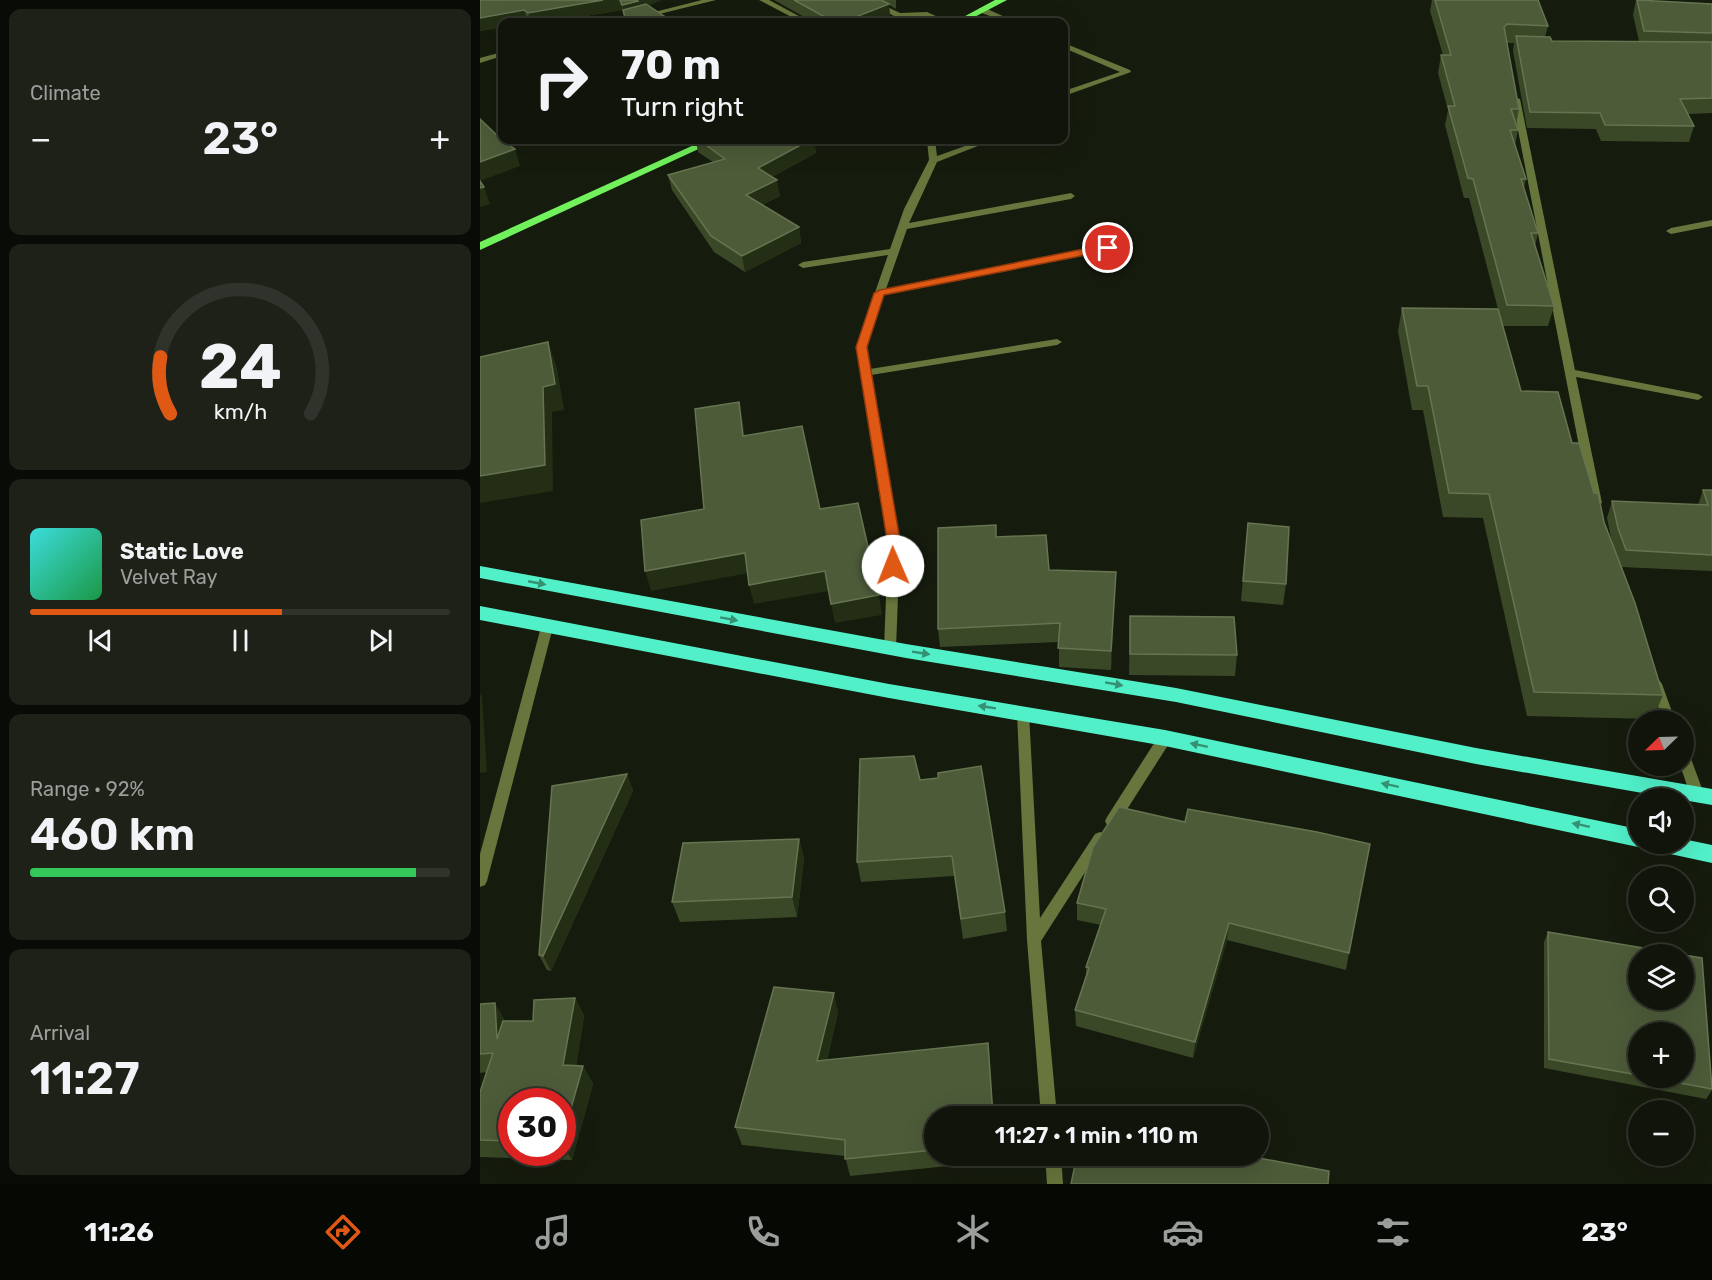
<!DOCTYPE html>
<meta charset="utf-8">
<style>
:root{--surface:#10140a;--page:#1e2118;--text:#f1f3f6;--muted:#9c9e9c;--line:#30332b;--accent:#df5814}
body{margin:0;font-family:Rubik,sans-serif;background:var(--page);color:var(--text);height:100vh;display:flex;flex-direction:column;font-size:22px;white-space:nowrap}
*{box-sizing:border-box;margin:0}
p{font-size:20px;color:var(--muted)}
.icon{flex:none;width:33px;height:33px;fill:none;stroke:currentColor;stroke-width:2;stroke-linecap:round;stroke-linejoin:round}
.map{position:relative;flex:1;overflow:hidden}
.panel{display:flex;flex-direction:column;gap:9px;padding:9px;background:#090b06;width:480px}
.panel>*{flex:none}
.guide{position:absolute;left:18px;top:18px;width:570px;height:126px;border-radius:12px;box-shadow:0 6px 24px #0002,0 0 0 2px var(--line);background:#10140a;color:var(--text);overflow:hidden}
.needle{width:39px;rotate:247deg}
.buttons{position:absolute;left:1148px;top:710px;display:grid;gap:12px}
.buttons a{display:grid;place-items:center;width:66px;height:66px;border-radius:50%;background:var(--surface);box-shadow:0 6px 24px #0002,0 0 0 2px var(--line);font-size:30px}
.speed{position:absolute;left:18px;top:1088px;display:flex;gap:12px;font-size:30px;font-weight:700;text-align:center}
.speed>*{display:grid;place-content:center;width:78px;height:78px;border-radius:50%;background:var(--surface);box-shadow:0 6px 24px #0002,0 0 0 2px var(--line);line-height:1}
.speed .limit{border:9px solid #d22;background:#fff;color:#111}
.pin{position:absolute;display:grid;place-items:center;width:51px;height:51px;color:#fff;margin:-26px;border:3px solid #fff;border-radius:50%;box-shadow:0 2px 6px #0007}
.me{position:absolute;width:66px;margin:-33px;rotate:359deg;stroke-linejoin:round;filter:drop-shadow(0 0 4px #0008)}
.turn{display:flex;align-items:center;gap:21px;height:126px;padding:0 24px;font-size:27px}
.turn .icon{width:78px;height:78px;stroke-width:2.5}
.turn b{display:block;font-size:42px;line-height:51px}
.big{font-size:45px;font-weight:600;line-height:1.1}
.panel .tile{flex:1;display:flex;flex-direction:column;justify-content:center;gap:9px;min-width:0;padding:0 21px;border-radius:12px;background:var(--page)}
.panel .dial{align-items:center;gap:0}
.dial svg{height:156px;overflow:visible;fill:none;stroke:var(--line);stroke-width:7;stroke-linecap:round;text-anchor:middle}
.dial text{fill:var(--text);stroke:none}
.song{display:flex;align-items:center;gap:18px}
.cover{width:72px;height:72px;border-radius:9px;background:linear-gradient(135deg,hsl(180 70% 55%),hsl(140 70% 35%))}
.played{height:6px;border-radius:3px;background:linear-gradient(90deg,var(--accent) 60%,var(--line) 60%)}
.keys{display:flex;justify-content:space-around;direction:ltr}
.heat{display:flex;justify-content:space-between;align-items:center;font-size:33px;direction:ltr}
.charge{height:9px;border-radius:4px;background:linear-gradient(90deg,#34c759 92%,var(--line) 0)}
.trip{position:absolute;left:444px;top:1106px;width:345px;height:60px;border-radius:30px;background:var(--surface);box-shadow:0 6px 24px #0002,0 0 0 2px var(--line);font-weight:600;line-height:60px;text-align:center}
.tab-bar{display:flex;height:96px;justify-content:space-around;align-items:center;background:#060804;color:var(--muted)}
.tab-bar .icon{width:42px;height:42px}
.tab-bar .selected{color:var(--accent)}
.tab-bar b{font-size:27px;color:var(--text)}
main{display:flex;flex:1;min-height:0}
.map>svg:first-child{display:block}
</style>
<main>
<section class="panel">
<div class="tile"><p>Climate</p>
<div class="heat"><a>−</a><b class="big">23°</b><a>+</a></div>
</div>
<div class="tile dial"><svg viewBox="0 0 100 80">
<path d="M14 69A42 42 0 1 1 86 69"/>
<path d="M14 69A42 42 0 0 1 9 40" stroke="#df5814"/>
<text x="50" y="56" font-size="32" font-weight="700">24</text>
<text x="50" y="72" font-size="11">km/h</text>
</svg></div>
<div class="tile">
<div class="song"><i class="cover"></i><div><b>Static Love</b><p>Velvet Ray</p></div></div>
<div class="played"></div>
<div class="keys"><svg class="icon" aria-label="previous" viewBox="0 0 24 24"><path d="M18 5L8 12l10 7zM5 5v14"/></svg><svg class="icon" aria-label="pause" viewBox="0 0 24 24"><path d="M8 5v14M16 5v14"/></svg><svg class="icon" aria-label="next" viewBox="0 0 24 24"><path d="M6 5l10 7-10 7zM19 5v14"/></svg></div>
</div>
<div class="tile"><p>Range · 92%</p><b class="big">460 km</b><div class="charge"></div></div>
<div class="tile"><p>Arrival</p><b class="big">11:27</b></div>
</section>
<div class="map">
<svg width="1232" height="1184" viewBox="0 0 1232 1184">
<rect width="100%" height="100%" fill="#151b0d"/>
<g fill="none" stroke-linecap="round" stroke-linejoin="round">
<g fill="#66763c" fill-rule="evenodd">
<path d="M222,0h14l-89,22h-12z"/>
<path d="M279,0h10l41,22h-9z"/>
<path d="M383,0h10l27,13 27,-1 22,10h-10l-16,-6 -27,1z"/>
<path d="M499,8h6l31,14h-10l-27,-10z"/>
<path d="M584,43l66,27 1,2 -67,24v-5l56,-19 -56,-24z"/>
<path d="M22,52v4l-22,7v-5z"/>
<path d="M1033,97l7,2 55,271 123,24 5,3 -5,3 -122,-23 26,126 -6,4 -6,-4 -78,-404z"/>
<path d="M447,140h8l2,16 45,-16h11l-56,22 -28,61 162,-30 4,3 -4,3 -164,30 -21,60 222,-44 5,3 -5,3 -224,44 -18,52 4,22 187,-30 5,3 -5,3 -186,30 29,171 -4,102 -2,3h-8l-2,-3 4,-102 -32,-199 32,-92 -85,13 -5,-3 5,-3 87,-13 14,-40 25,-49z"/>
<path d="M1232,220v6l-41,8 -5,-3 5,-3z"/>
<path d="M67,622l4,2 2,3 -66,254 -2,4 -5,2v-33l61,-227 2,-3z"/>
<path d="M1176,679l4,2 2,3 13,36h-12l-13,-36 2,-3z"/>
<path d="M543,708l5,1 1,4 11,205 55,-84 5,-2 5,2 2,4 -66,103 16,175h-16l-14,-176 -10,-227 1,-4z"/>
<path d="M685,733l5,1 2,4 -2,4 -53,83 -5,2 -5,-2 -2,-4 2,-4 53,-83z"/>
<path d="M1203,751l5,1 2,4 14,38 -2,4 -5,1 -5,-1 -2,-4 -10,-29h3z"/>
<path d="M565,1155h16l2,29h-16z"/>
</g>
<g fill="#71f15c" fill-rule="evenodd">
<path d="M515,0h12l-42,22h-11z"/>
<path d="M225,140h13l-238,110v-8z"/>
</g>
<g fill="#51f0c9" fill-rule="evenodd">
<path d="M0,566l426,78 270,44 300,60 236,41v16l-29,-5v-2h-12l-195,-34 -300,-62 -270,-44 -426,-80z"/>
<path d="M0,606l409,78 276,46 473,99v14h8l-8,4 -473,-101 -276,-48 -409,-78z"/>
<path d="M1203,839l29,6v18l-51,-11 -7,-3 -3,-6h32z"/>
</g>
</g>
<g fill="#3a4827" fill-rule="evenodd">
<path d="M0,0h181l-13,6 -100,16h-46v5l-22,4z"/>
<path d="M294,0h122v9l-7,-4 1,12 -14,5h-63z"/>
<path d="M952,0h106l10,26 -3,11 7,4h87l-6,-26 3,-15 76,4v109l-24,1 6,12 -5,16 -88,-1 -5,-12 -69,-1 -14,-77 1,-8h-7l12,66 -3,16 2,5 -3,15 11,34 -2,9 14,45 -3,13 19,60 -6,20h-45l18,65 51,52 22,50 18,50 -5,-25 5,-17 86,4 5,-15h9v81l-91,-4 42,128 -10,24 -126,-3 -44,-198 -40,-1 -20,-107h-11l-14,-79 4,-23 96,1 -29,-111h-5l-19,-73 3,-15 -10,-37 3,-18h2l-13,-44z"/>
<path d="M202,140h132l2,13 -44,24 8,19 -18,9 37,22 2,16 -56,29 -31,-20 -42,-62 -4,-15 45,-13 -15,-10 -2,-10 -7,3z"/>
<path d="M768,523l38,61 -3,21 -42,-4z"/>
<path d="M517,537l52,33 67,2 -5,98 -52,-3v-25l-119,5 -2,-18z"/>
<path d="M650,616l107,39 -2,21 -106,-1z"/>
<path d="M147,774l6,17 -82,180 -4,-1 -8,-15z"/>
<path d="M440,780l85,132 2,19 -44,8 -9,-63 -93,6 -4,-20z"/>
<path d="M319,839l5,20 -7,58 -117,5 -8,-20z"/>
<path d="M613,847l256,106 -3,17 -119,-30 -34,118 -117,-32 -1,-16 11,-35v-8l15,-42 -24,-5v-17z"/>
<path d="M1068,932l164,154v4l-6,9 -162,-31v-126zM1158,1032l45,45h-45z"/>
<path d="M95,998l9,18 -8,50h7l10,18 -21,76 -92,-3v-65l6,-20 -6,1v-69l25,17h28zM32,1101h50v51h-50z"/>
<path d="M358,1012l-11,48 163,2 -56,54v39h62l1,6 -147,15 -5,-20 -103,-11 -7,-18z"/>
</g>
<g fill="#232e15">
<path d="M123,0h17l3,10 -75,12h-17l-3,-9z"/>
<path d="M155,0h26l-36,17 -3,-12z"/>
<path d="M409,4l1,13 -14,5h-33z"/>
<path d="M44,10l4,12h-26v5l-22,4v-13z"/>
<path d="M208,140h8v2l-7,3z"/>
<path d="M330,140h4l2,13 -55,30 -3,-15z"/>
<path d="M35,149l5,17 -40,15v-19z"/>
<path d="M297,180l3,16 -31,15 -3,-16z"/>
<path d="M4,187l6,17 -10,3v-19z"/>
<path d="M319,227l2,16 -56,29 -3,-16z"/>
<path d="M68,342l9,26 7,42 -12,2 1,79 -73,12v-27l63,-89z"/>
<path d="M259,402l4,20 4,33 -4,-19z"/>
<path d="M265,553l4,20 -98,18 -6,-20z"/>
<path d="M345,571l4,20 -75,13 -5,-19z"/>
<path d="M636,572l-1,19 -4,79v-19z"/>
<path d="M399,595l3,20 -47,8 -4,-19z"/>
<path d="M0,693l2,4 5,75 -7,1z"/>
<path d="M147,774l6,17 -82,180 -8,-15z"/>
<path d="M319,839l5,20 -7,58 -5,-20z"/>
<path d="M749,923l-2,17 -34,118 2,-16z"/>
<path d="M354,993l4,19 -16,67 -5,-18z"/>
<path d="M95,998l9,18 -11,68 -10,-19z"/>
<path d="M15,1003l11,19 -9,17z"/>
<path d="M508,1043l2,19 3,54z"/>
<path d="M103,1066l10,18 -21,76 -10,-15v-5z"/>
</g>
<g fill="#4d5b39" stroke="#667450" stroke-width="1.5">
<path d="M0,0h123l-75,13 -4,-3 -44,8z"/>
<path d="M140,0h17l1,1 -16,4z"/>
<path d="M314,0h87l8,4 -46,18h-9z"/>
<path d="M955,0h103l10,26 -41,-2 -3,3 15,82h-8l7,21h-8l16,49h-5l17,54h-7l23,73 -47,-1 -34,-126 -5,-1 -20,-72h7l-14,-51h10z"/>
<path d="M1157,0l75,4v29l-68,-2z"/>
<path d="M166,4l27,18h-47l-3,-12z"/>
<path d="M1036,36l34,1 2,4 160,1v56l-32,1 14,27 -89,-1 -5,-12 -70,-1z"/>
<path d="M0,119l22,21 13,9 -35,13z"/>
<path d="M219,140h111l-52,28 19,12 -31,15 53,32 -57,29 -31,-20 -43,-61 57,-16z"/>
<path d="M0,181l4,6 -4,1z"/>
<path d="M922,308l96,1 23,82 37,1 14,51h7l15,50h4l6,29 31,81 28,92 -129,-3 -45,-198 -40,-1 -21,-107h-11z"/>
<path d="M68,342l7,42 -12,3 2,78 -65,11v-119z"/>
<path d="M259,402l4,34 59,-10 18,83 38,-6 21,92 -48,9 -6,-33 -76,14 -4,-32 -100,18 -4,-51 63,-11 -9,-100z"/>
<path d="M1223,490h9v65l-86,-5 -8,-22 -6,-27 96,4z"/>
<path d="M768,523l41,4 -3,57 -43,-3z"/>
<path d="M516,525v12l50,-2 3,35 67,2 -5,79 -53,-3 2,-25 -122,6v-101z"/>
<path d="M650,616l104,1 3,38 -107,-1z"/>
<path d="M434,756l6,24 18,-2v-5l43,-7 24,146 -44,7 -9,-63 -95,6 3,-103z"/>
<path d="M147,774l-84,182 -4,-1 13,-169z"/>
<path d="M639,807l66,15 3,-13 129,23 53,12 -21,109 -120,-30 -34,119 -120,-32 14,-42 -3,-1 20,-58 -29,-6 16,-56z"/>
<path d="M319,839l-7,58 -120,5 11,-59z"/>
<path d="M1068,932l131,22h-41v45h45v-44l19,3 10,131 -65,-12h36v-45h-45v43l-89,-16z"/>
<path d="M294,987l60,6 -17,68 171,-18 5,73h-59v34l-89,9v-19l-110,-13z"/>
<path d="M95,998l-12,67 20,1 -21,74v-39h-50v40l-32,-1v-48l13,-39 -13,1v-50l15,-1 2,36 6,-18h30l1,-21z"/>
<path d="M597,1155h166l86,16 -1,13h-257z"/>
</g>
<defs><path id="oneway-solid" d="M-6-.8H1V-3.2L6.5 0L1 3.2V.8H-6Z" transform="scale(1.5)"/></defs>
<g fill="#369074">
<use href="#oneway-solid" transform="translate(57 583) rotate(11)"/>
<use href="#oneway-solid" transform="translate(249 619) rotate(10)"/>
<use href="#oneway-solid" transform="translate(441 653) rotate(9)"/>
<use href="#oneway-solid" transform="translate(634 684) rotate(10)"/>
<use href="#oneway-solid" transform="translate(507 707) rotate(-171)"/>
<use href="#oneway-solid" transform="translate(719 745) rotate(-168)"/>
<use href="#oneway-solid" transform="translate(910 785) rotate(-168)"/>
<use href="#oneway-solid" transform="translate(1101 825) rotate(-168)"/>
</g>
<path fill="#df5814" stroke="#91390d" stroke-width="1.5" d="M628,244l3,1v5l-227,45 -17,52 34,199 -3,23h-9l-2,-3 1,-20 -32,-199 18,-54 6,-3z"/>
</svg>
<div class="buttons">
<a><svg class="needle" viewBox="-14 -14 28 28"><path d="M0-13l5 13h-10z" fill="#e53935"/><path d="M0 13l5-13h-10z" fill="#9c9e9c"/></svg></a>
<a><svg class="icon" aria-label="sound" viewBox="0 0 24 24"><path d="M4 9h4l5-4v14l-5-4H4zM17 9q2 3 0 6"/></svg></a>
<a><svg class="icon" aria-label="search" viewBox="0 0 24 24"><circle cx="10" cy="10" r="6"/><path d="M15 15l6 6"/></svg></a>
<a><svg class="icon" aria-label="layers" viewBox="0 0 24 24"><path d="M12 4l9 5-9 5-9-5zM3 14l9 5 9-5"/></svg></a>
<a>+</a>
<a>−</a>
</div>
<div class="speed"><div class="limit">30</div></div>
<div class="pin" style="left:628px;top:248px;background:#d93025"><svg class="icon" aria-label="arrive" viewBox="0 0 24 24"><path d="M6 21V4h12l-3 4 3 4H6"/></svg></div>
<svg class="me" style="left:413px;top:566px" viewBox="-20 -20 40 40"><circle r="19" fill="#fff"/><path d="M0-13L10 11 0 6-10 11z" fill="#df5814"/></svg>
<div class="trip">11:27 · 1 min · 110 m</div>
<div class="guide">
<div class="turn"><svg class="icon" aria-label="right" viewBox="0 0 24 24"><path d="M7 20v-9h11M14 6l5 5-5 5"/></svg><div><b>70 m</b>Turn right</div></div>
</div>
</div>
</main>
<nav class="tab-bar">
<b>11:26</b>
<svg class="icon selected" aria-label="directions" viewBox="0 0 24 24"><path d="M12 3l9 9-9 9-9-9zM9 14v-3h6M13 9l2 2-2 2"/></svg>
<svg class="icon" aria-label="music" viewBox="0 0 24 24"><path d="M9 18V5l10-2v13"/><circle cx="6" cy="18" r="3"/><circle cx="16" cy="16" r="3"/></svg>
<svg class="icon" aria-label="phone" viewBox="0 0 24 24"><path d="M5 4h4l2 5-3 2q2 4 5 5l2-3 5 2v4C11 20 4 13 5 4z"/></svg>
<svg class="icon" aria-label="climate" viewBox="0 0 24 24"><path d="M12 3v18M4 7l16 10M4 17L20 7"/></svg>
<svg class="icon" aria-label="car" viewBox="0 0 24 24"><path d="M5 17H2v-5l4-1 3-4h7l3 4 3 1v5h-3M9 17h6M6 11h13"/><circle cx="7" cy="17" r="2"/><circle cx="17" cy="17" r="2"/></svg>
<svg class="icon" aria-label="filters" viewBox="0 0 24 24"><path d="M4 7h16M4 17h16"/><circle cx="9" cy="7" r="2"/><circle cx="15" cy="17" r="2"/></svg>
<b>23°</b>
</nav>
